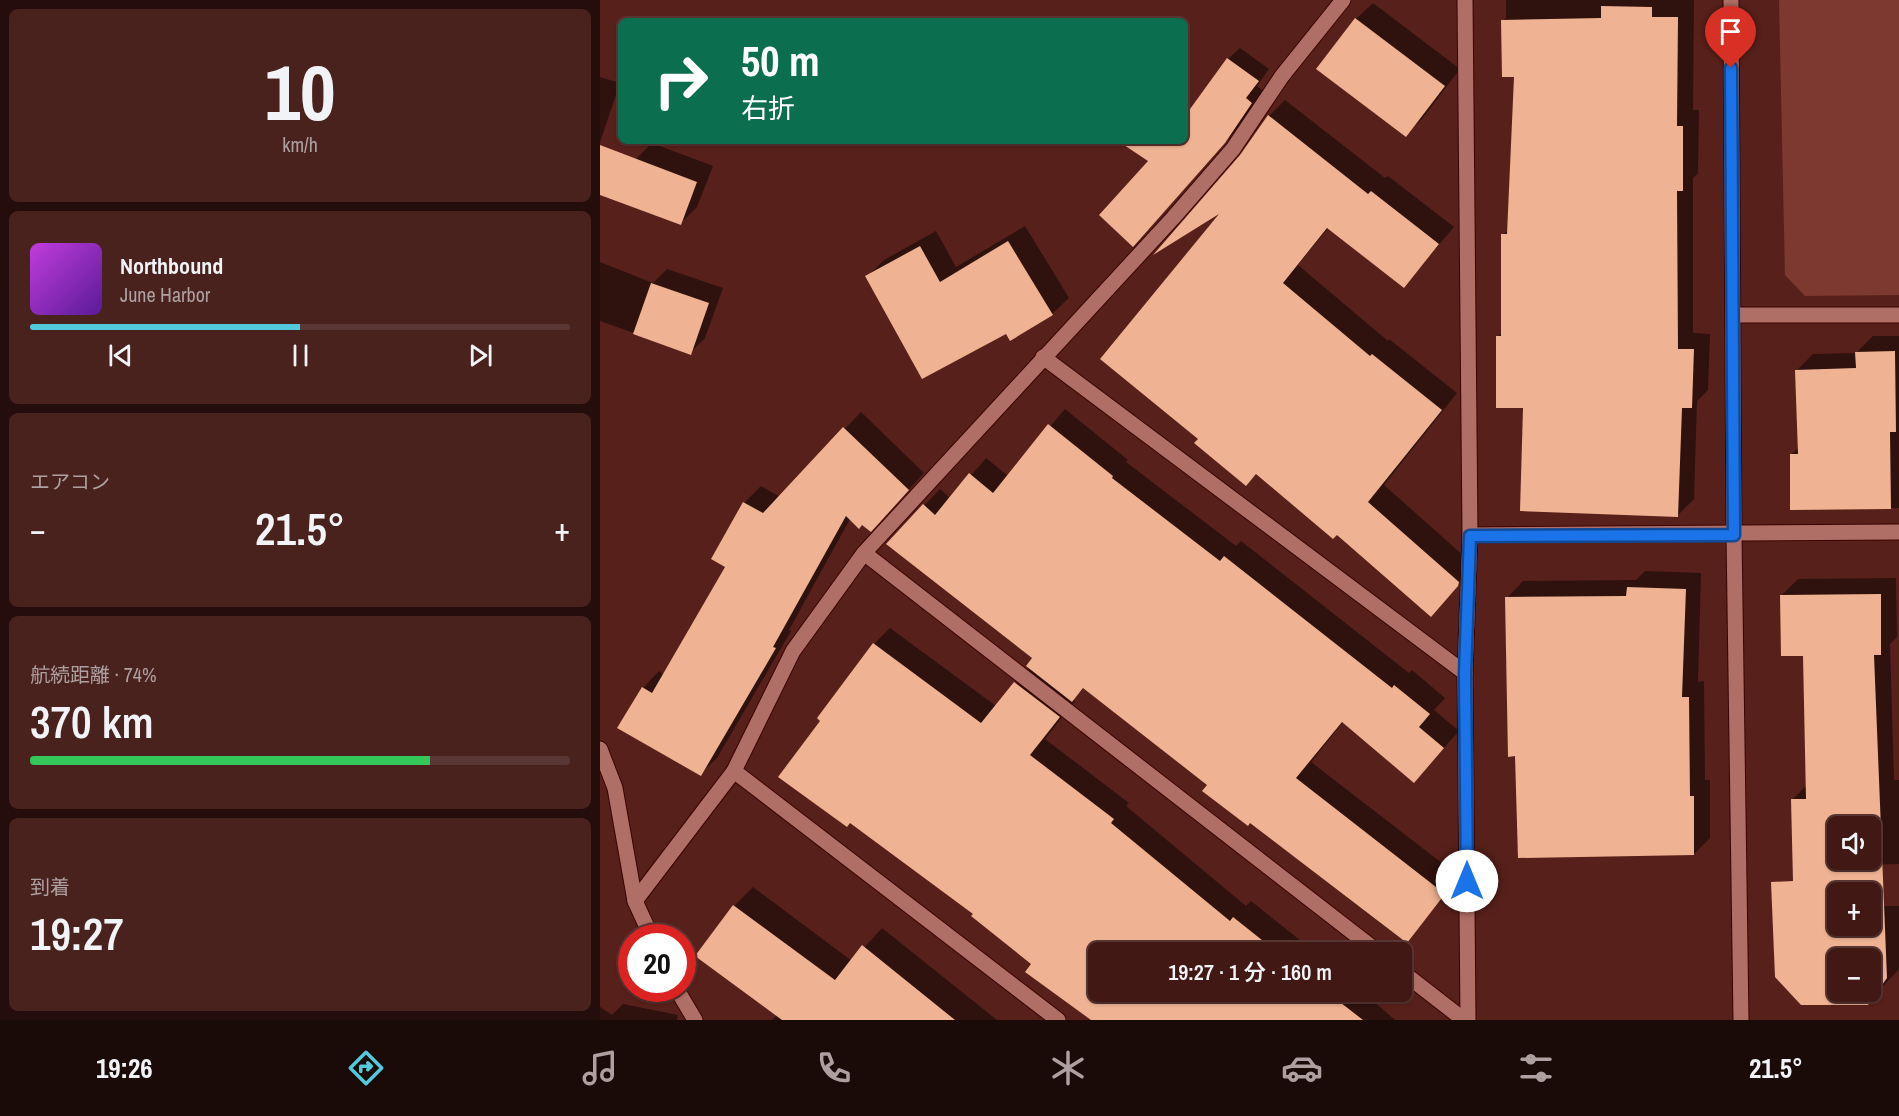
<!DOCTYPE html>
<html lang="ja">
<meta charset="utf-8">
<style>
:root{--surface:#421814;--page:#49211d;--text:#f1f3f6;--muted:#aea0a0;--line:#5a3734;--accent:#53cadc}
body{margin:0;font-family:"Archivo Narrow","Noto Sans JP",sans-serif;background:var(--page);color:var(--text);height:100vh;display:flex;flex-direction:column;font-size:22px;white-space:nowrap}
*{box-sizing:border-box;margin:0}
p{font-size:20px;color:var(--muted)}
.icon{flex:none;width:33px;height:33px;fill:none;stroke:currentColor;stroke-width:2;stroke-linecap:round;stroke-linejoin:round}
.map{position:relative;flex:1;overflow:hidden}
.panel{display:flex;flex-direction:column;gap:9px;padding:9px;background:#240d0b;width:600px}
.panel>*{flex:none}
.guide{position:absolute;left:18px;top:18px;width:570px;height:126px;border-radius:9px;box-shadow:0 2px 4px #0004,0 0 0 2px var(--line);background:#0b6e4f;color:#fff;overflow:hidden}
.fabs{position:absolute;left:1227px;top:816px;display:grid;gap:12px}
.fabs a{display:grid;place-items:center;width:54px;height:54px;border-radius:9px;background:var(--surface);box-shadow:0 2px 4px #0004,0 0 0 2px var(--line);font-size:30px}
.speed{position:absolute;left:18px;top:924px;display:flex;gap:12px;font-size:30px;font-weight:700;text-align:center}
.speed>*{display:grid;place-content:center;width:78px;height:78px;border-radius:50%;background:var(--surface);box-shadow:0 2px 4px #0004,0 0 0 2px var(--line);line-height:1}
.speed .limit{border:9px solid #d22;background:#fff;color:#111}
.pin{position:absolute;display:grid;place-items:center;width:51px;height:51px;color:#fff;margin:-62px -26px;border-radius:50% 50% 50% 0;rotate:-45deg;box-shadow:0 0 6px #0007}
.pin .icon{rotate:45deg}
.me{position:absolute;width:66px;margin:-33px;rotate:0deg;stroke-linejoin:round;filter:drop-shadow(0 0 4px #0008)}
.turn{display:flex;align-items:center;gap:21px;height:126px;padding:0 24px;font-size:27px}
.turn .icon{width:78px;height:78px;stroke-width:2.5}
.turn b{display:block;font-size:42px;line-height:51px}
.big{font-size:45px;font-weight:600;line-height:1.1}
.panel .card{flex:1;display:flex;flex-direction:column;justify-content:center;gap:9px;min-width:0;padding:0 21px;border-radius:9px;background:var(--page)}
.panel .dial{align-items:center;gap:0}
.dial b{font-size:78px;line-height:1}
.song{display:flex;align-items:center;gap:18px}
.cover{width:72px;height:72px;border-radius:9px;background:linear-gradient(135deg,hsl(290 70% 55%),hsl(270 70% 35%))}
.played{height:6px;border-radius:3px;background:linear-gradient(90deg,var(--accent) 50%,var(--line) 50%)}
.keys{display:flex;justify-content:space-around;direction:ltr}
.heat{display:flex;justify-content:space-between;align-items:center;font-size:33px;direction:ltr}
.charge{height:9px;border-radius:4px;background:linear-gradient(90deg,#34c759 74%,var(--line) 0)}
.trip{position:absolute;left:488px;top:942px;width:324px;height:60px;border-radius:9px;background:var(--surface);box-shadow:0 2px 4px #0004,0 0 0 2px var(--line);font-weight:600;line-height:60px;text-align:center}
.dock{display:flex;height:96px;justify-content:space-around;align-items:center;background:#1a0a08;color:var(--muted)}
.dock .icon{width:42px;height:42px}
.dock .on{color:var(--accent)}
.dock b{font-size:27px;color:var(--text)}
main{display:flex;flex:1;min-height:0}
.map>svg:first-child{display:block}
</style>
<main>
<section class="panel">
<div class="card dial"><b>10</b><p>km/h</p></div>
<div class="card">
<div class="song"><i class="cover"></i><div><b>Northbound</b><p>June Harbor</p></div></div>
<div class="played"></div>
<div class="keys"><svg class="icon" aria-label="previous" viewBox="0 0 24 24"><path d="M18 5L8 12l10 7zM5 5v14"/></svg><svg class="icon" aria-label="pause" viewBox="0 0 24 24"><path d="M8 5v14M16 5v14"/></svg><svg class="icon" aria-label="next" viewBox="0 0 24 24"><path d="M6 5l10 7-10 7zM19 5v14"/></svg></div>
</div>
<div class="card"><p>エアコン</p>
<div class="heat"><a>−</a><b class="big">21.5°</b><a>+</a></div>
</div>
<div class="card"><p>航続距離 · 74%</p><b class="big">370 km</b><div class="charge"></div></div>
<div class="card"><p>到着</p><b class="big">19:27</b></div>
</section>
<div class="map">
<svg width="1299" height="1020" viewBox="0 0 1299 1020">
<rect width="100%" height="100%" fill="#58201a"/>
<path fill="#7d3830" d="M1179,0h120v295l-94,1 -20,-21z"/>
<g fill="#0007" fill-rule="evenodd">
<path d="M906,0h188l-1,110h6l-1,63 -5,5v155l17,1 -2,56 -11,11 -3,98 -16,16 -153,-108 -27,-70 4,-5 1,-97 6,-6 6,-154 -13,-54 4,-3z"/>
<path d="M773,3l87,66 -38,50 -17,16 -49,-116z"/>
<path d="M640,48l29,21 -12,17 6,5 -26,38 -92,104 5,-92h35v-22l43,-60z"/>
<path d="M0,77l20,6 -20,59z"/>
<path d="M685,100l100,78 3,-2 66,51 -50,59 -75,-59 -31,38 90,76 1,-2 68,54 -73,92 90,80 -44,50 -93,-81 -80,-61 -11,11 -46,-46 24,-228 18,-54 27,-40z"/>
<path d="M52,143l61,23 -16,41 -16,16 -45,-64z"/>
<path d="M425,226l44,72 -17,16 -185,-37 17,-17 52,-29 20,36z"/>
<path d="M0,262l53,21 14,-14 56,19 -18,50 -15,15 -90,-32z"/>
<path d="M1273,336h26v172l-107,1 -1,-54 8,-8 -2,-77 16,-16 43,-1z"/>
<path d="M465,409l63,51 -2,2 110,84 5,-5 168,132 3,-3 33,28 -11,12 25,21 -45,50 -71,-59 -32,40 149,115 -53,64 -322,-254 -12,12 2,2 -30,38 84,64 -3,3 120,100 5,-5 64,51h-217v40h265l32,28h-298l-122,-107 -153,-192 52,-77 16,-16 106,78 34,-38 4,-10 -146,-115 52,-54 11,10 35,-41 22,18z"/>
<path d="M261,412l63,61 -37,40 -25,10 -12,-4 -61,111 2,1 -74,127 -17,16 -57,-86 16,-17 5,4 63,-108 -14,-8 31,-56 17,-17 19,11z"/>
<path d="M1045,571l56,2 -3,109 6,-1 1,99h5v58l-16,16 -178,-99 -9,-157 16,-17 113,-1z"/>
<path d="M1296,578l1,59 -7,7 4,136h5v84l-105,3 -2,-67 16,-16 -4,-130 -23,-58 17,-17zM1238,826h32v34h-32z"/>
<path d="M153,887l99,74 30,-33 115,92h-225l5,-5 -80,-59 37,-50z"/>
<path d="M1270,906h29v63l-32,34h-65l36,-77h32zM1238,958h32v34h-32z"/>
<path d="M23,1004l55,11 -1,5h-77v-13l12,8z"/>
</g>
<g fill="#efb292" fill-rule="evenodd">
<path d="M1001,6l51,1v10h26l-1,109h6v65h-6l1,158h16l-2,59h-10l-4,109 -158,-6 3,-103h-27v-72h5v-102h6l7,-157h-12l-1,-57 100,-2z"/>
<path d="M755,18l90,68 -39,51 -90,-68z"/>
<path d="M627,58l32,23 -13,17 6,5 -27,40 -92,104 -34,-32 49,-54 -30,-20h67v-25z"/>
<path d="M668,115l100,79 3,-3 68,53 -35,44 -77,-60 -44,55 87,73 2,-2 70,56 -74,92 91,80 -1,4 -27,31 -94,-82 -4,4 -77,-65 -10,12 -52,-43 4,-4 -98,-80 119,-145 -66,41 87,-100z"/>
<path d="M0,145l97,37 -16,43 -81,-30z"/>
<path d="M408,241l45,74 -43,26 -4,-7 -84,45 -57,-103 55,-30 20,36z"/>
<path d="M51,283l58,20 -18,52 -58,-21z"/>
<path d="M1295,351l1,81h-6l1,77 -101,1v-56h8l-3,-84 61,-2 -1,-16z"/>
<path d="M448,424l65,52 -1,2 108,83 4,-5 168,132 2,-3 36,29 -11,13 25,21 -30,35 -72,-61 -46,56 149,116 -38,49 -157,-120 -2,3 -46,-35 5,-6 -124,-97 -11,14 -46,-36 6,-8 -146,-114 37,-40 12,11 34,-42 24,20z"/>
<path d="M243,427l66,63 -38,42 -9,-7 -3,4 -13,-13 -73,131 3,1 -75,128 -84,-48 25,-41 10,6 73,-126 -14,-8 32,-57 20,11z"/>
<path d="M1027,587l59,2 -4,108h7l1,99h4v59l-176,3 -3,-102 -7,1 -3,-160 121,-1z"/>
<path d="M1281,594v61h-7l13,323 -19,27h-67l-26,-28 -4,-95 22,-1 -2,-82h15l-3,-143h-22l-1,-61zM1238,826h32v34h-32zM1238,892h32v34h-32zM1238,958h32v34h-32z"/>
<path d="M273,643l108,80 33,-41 46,35 -30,38 84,64 -3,4 119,98 3,-4 44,35h-179v40h229l36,28h-272l-66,-48 6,-8 -60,-48 2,-2 -123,-91 -3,4 -69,-50 42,-56 -3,-3z"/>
<path d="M133,905l102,75 27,-35 93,75h-173l-87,-64z"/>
</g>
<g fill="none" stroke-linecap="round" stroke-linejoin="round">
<g stroke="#3a0403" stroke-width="17">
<g id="service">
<path d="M865,0l5,535 -5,138 3,347"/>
<path d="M1134,315h165"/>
<path d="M443,357l422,316"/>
<path d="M870,535l429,-3"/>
<path d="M264,553l514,399"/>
<path d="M0,749l15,39 20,113 17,37"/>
<path d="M134,771l324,249"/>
<path d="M35,901l99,-130 59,-120 71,-98 309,-335 60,-69 49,-73 61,-76"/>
<path d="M801,971l63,49"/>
<path d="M76,988l19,32"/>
</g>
</g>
<g stroke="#3a0403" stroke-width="17">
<path id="minor" d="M1131,0l3,535 7,485"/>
</g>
<use href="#service" stroke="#b06f66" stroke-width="15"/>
<use href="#minor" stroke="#b06f66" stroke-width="15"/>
</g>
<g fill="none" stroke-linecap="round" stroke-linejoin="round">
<g stroke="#114b97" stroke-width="15">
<path id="route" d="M867,881l-2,-208 5,-137 264,-1 -3,-467"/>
</g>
<use href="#route" stroke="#1a73e8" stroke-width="10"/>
</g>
</svg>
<div class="fabs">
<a><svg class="icon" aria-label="sound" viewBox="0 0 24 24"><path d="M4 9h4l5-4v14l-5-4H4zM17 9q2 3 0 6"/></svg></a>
<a>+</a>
<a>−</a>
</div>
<div class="speed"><div class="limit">20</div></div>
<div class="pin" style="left:1131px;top:68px;background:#d93025"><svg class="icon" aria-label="arrive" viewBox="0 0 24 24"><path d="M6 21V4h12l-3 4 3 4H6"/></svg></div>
<svg class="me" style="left:867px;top:881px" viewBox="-20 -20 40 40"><circle r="19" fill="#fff"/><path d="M0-13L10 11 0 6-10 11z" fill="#1a73e8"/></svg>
<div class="trip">19:27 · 1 分 · 160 m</div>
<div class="guide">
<div class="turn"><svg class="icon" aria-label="right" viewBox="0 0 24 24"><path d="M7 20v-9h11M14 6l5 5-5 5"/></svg><div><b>50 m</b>右折</div></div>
</div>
</div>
</main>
<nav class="dock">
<b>19:26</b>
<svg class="icon on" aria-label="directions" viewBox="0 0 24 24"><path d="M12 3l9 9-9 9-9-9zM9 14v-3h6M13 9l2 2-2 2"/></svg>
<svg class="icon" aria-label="music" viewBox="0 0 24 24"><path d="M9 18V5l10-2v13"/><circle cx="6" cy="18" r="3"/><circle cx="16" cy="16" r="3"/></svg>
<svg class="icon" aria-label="phone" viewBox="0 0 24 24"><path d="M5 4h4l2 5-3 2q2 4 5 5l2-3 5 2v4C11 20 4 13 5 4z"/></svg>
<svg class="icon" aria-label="climate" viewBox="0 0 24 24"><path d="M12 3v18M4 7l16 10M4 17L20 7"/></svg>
<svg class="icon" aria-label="car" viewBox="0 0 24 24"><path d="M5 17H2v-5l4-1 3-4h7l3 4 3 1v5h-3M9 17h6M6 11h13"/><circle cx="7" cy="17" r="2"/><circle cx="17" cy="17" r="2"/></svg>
<svg class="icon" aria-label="filters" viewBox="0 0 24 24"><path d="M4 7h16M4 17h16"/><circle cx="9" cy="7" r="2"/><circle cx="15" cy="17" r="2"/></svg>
<b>21.5°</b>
</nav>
